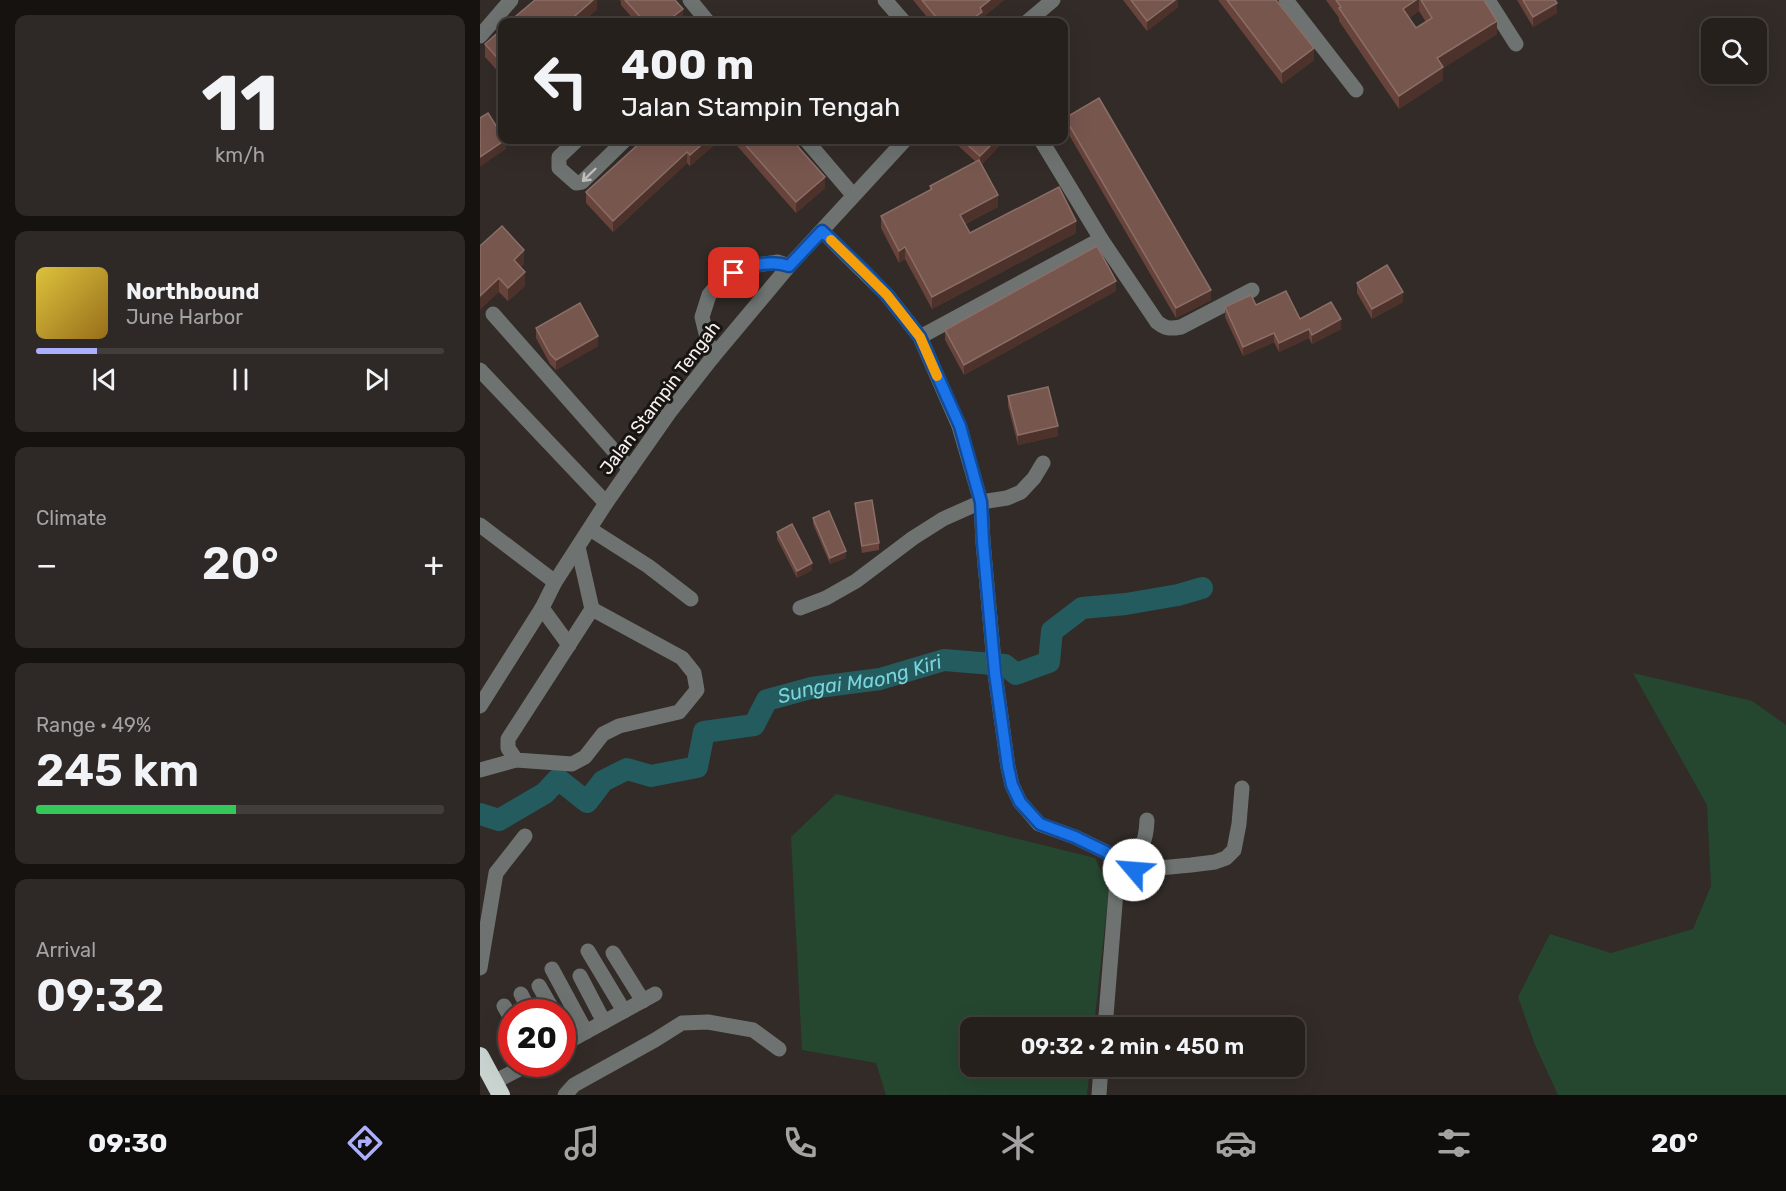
<!DOCTYPE html>
<meta charset="utf-8">
<style>
:root{--surface:#26201d;--page:#2e2826;--text:#f1f3f6;--muted:#a4a3a4;--line:#423e3b;--accent:#acaffb}
body{margin:0;font-family:Rubik,sans-serif;background:var(--page);color:var(--text);height:100vh;display:flex;flex-direction:column;font-size:22px;white-space:nowrap}
*{box-sizing:border-box;margin:0}
p{font-size:20px;color:var(--muted)}
.icon{flex:none;width:33px;height:33px;fill:none;stroke:currentColor;stroke-width:2;stroke-linecap:round;stroke-linejoin:round}
.map{position:relative;flex:1;overflow:hidden}
.panel{display:flex;flex-direction:column;gap:15px;padding:15px;background:#151210;width:480px}
.panel>*{flex:none}
.top-card{position:absolute;left:18px;top:18px;width:570px;height:126px;border-radius:12px;box-shadow:0 6px 24px #0002,0 0 0 2px var(--line);background:#26201d;color:var(--text);overflow:hidden}
.fabs{position:absolute;left:1221px;top:18px;display:grid;gap:12px}
.fabs a{display:grid;place-items:center;width:66px;height:66px;border-radius:12px;background:var(--surface);box-shadow:0 6px 24px #0002,0 0 0 2px var(--line);font-size:30px}
.speed{position:absolute;left:18px;top:999px;display:flex;gap:12px;font-size:30px;font-weight:700;text-align:center}
.speed>*{display:grid;place-content:center;width:78px;height:78px;border-radius:50%;background:var(--surface);box-shadow:0 6px 24px #0002,0 0 0 2px var(--line);line-height:1}
.speed .limit{border:9px solid #d22;background:#fff;color:#111}
.pin{position:absolute;display:grid;place-items:center;width:51px;height:51px;color:#fff;margin:-26px;border-radius:12px;box-shadow:0 3px 9px #0006}
.me{position:absolute;width:66px;margin:-33px;rotate:297deg;stroke-linejoin:round;filter:drop-shadow(0 0 4px #0008)}
.turn{display:flex;align-items:center;gap:21px;height:126px;padding:0 24px;font-size:27px}
.turn .icon{width:78px;height:78px;stroke-width:2.5}
.turn b{display:block;font-size:42px;line-height:51px}
.big{font-size:45px;font-weight:600;line-height:1.1}
.panel .card{flex:1;display:flex;flex-direction:column;justify-content:center;gap:9px;min-width:0;padding:0 21px;border-radius:12px;background:var(--page)}
.panel .dial{align-items:center;gap:0}
.dial b{font-size:78px;line-height:1}
.song{display:flex;align-items:center;gap:18px}
.cover{width:72px;height:72px;border-radius:9px;background:linear-gradient(135deg,hsl(50 70% 55%),hsl(40 70% 35%))}
.played{height:6px;border-radius:3px;background:linear-gradient(90deg,var(--accent) 15%,var(--line) 15%)}
.keys{display:flex;justify-content:space-around;direction:ltr}
.heat{display:flex;justify-content:space-between;align-items:center;font-size:33px;direction:ltr}
.charge{height:9px;border-radius:4px;background:linear-gradient(90deg,#34c759 49%,var(--line) 0)}
.trip{position:absolute;left:480px;top:1017px;width:345px;height:60px;border-radius:12px;background:var(--surface);box-shadow:0 6px 24px #0002,0 0 0 2px var(--line);font-weight:600;line-height:60px;text-align:center}
.dock{display:flex;height:96px;justify-content:space-around;align-items:center;background:#0f0d0c;color:var(--muted)}
.dock .icon{width:42px;height:42px}
.dock .active{color:var(--accent)}
.dock b{font-size:27px;color:var(--text)}
main{display:flex;flex:1;min-height:0}
.map>svg:first-child{display:block}
</style>
<main>
<section class="panel">
<div class="card dial"><b>11</b><p>km/h</p></div>
<div class="card">
<div class="song"><i class="cover"></i><div><b>Northbound</b><p>June Harbor</p></div></div>
<div class="played"></div>
<div class="keys"><svg class="icon" aria-label="previous" viewBox="0 0 24 24"><path d="M18 5L8 12l10 7zM5 5v14"/></svg><svg class="icon" aria-label="pause" viewBox="0 0 24 24"><path d="M8 5v14M16 5v14"/></svg><svg class="icon" aria-label="next" viewBox="0 0 24 24"><path d="M6 5l10 7-10 7zM19 5v14"/></svg></div>
</div>
<div class="card"><p>Climate</p>
<div class="heat"><a>−</a><b class="big">20°</b><a>+</a></div>
</div>
<div class="card"><p>Range · 49%</p><b class="big">245 km</b><div class="charge"></div></div>
<div class="card"><p>Arrival</p><b class="big">09:32</b></div>
</section>
<div class="map">
<svg width="1306" height="1095" viewBox="0 0 1306 1095">
<rect width="100%" height="100%" fill="#322b27"/>
<g fill="#254730">
<path d="M1153,673l119,28 34,24v370h-228l-23,-50 -17,-48 32,-63 61,19 82,-24 18,-43 -4,-81z"/>
<path d="M356,794l259,64 14,29 -15,140 -124,1v38l120,1 -3,28h-201l-10,-32 -74,-13 -11,-213z"/>
</g>
<g fill="none" stroke-linecap="round" stroke-linejoin="round">
<path stroke="#235b5f" stroke-width="22" id="s1" d="M0,814l19,6 46,-27 13,-14 29,23 16,-21 24,-12 24,7 46,-9 7,-35 50,-7 13,-25 44,-12 69,-9 64,-19 61,5 11,9 33,-12 3,-31 30,-23 44,-4 52,-9 24,-7"/>
<g stroke="#6e7371" stroke-width="15">
<path d="M210,0l18,22"/>
<path d="M405,0l19,22"/>
<path d="M806,0l70,90"/>
<path d="M1008,0l28,44"/>
<path d="M547,22l26,-22"/>
<path d="M0,36l31,-36"/>
<path d="M97,140l-18,17v11l17,15 6,-1 43,-42"/>
<path d="M326,140l47,55"/>
<path d="M561,140l60,99 56,83c9,7 13,7 24,5l71,-37"/>
<path d="M342,231l65,64 33,42 39,89 22,76 2,40 12,131 13,94 4,18 8,17 19,22 36,13 31,15 7,9 4,11 -1,20 -11,136"/>
<path d="M13,314l137,155"/>
<path d="M440,337l181,-98"/>
<path d="M232,358l-10,-41 7,-22 12,-14 13,-8 23,-8 21,-3 11,4"/>
<path d="M0,370l126,133"/>
<path d="M0,525l75,57"/>
<path d="M110,529l58,37 43,33"/>
<path d="M98,547l14,62"/>
<path d="M62,608l27,37"/>
<path d="M320,608l26,-10 30,-17 57,-43 30,-19 38,-17 26,-4 14,-6 13,-14 9,-15"/>
<path d="M0,706l62,-98 13,-26 51,-79 63,-90 43,-55 77,-92 116,-126"/>
<path d="M0,770l36,-10 56,4 13,-7 18,-23 16,-8 60,-14 18,-22 -3,-17 -12,-15 -90,-49 -84,130v9l8,12"/>
<path d="M633,861c27,-6 33,-14 34,-41"/>
<path d="M637,872l74,-7 24,-3 11,-4 8,-8 5,-26 3,-36"/>
<path d="M108,951l36,60"/>
<path d="M133,953l30,48"/>
<path d="M0,968l16,-95 29,-37"/>
<path d="M72,969l34,63"/>
<path d="M100,976l24,46"/>
<path d="M59,986l15,26"/>
<path d="M41,994l9,18"/>
<path d="M24,1006l8,14"/>
<path d="M82,1027l8,14"/>
<path d="M82,1045l93,-51"/>
<path d="M14,1082l35,-18"/>
<path d="M85,1095l9,-10 81,-45 27,-17 26,-1 45,8 26,19"/>
<path d="M619,1095l2,-29"/>
</g>
<path stroke="#c9d4d0" stroke-width="18" d="M0,1056l21,39"/>
</g>
<g fill="#68433b" fill-rule="evenodd">
<path d="M139,0h56l8,19 -5,3h-42l-15,-17v-4z"/>
<path d="M433,0h91l-22,18v4h-51z"/>
<path d="M643,0h55v7l-31,24z"/>
<path d="M738,0h58l38,60 -32,24z"/>
<path d="M846,0h158l13,34 -54,34v12l-44,29 -60,-88v-3zM939,11l7,11 -10,6 -7,-10z"/>
<path d="M1037,0h38l2,13 -24,14z"/>
<path d="M22,29v47l-17,-19v-13z"/>
<path d="M585,118l146,182 -35,18 -111,-190z"/>
<path d="M240,140l-30,26 -3,-3 -74,69 -27,-29v-11z"/>
<path d="M252,140h60l33,48 -29,25z"/>
<path d="M472,140h53l-23,24 16,43 -33,17 5,9h106l-144,76 -27,-50 -6,4 -18,-35v-12l49,-26v-4l46,-24z"/>
<path d="M0,246l44,18 -4,3 5,19 -17,15 -9,-9z"/>
<path d="M877,283l46,19 -31,17 -15,-26z"/>
<path d="M636,291l-152,84 -19,-35v-10z"/>
<path d="M776,305l44,14 41,10 -29,15 -3,-6 -30,14 -5,-10 -31,14 -18,-39v-10z"/>
<path d="M56,328l62,18 -42,24 -6,-6 -14,-26z"/>
<path d="M528,396l50,40 -40,9 -10,-39z"/>
<path d="M375,503l24,40v7l-17,3 -7,-44z"/>
<path d="M333,518l33,40 -16,6 -17,-40z"/>
<path d="M297,532l35,38 -15,8 -20,-39z"/>
</g>
<g fill="#4c322b">
<path d="M113,0h4v10l-14,12h-15z"/>
<path d="M510,0h14l-22,18v4h-14l12,-14z"/>
<path d="M695,0h3v7l-31,24v-10z"/>
<path d="M936,0h3v11l-16,11v-13z"/>
<path d="M1077,3v10l-24,14v-10z"/>
<path d="M203,9v10l-5,3h-12z"/>
<path d="M1017,21v13l-54,34v12l-44,29v-13l38,-38z"/>
<path d="M834,48v12l-32,24v-12z"/>
<path d="M26,140v9l-26,18v-10z"/>
<path d="M74,140h6l-6,5z"/>
<path d="M227,140h13l-30,26v-11z"/>
<path d="M516,140h9l-25,26v-10z"/>
<path d="M207,152v11l-74,69v-11z"/>
<path d="M345,177v11l-29,25v-11z"/>
<path d="M518,195v12l-38,19v-11z"/>
<path d="M596,221v12l-144,76v-12z"/>
<path d="M425,247v12l-6,4v-12z"/>
<path d="M44,250v14l-10,9v-13z"/>
<path d="M45,272v14l-17,15v-13z"/>
<path d="M19,278v14l-19,18v-14z"/>
<path d="M636,281v10l-152,84v-10z"/>
<path d="M731,290v10l-35,18v-10z"/>
<path d="M923,292v10l-31,17v-10z"/>
<path d="M861,319v10l-29,15v-9z"/>
<path d="M829,329v9l-30,14v-9z"/>
<path d="M794,333v9l-31,14v-9z"/>
<path d="M118,336v10l-42,24v-10z"/>
<path d="M578,426v10l-40,9v-10z"/>
<path d="M366,551v7l-16,6v-6z"/>
<path d="M332,563v7l-15,8v-7z"/>
</g>
<g fill="#77564e" stroke="#8b6e67" stroke-width="1.5">
<path d="M55,0h58l-25,22h-59z"/>
<path d="M145,0h50l8,9 -17,13h-21z"/>
<path d="M442,0h68l-10,8 2,4 -14,10h-28z"/>
<path d="M651,0h44l-28,21z"/>
<path d="M747,0h49l38,48 -32,24z"/>
<path d="M856,0h80l-13,9 13,19 16,-10 -11,-18h63l13,21 -60,37 6,9 -44,29 -60,-88 2,-1z"/>
<path d="M1043,0h32l2,3 -24,14z"/>
<path d="M22,29v34l-17,-19z"/>
<path d="M619,98l112,192 -35,18 -111,-190z"/>
<path d="M8,113l14,22v5h3l-25,17v-39z"/>
<path d="M163,140h64l-17,15 -3,-3 -74,69 -27,-29z"/>
<path d="M261,140h51l33,37 -29,25z"/>
<path d="M482,140h34l-16,16z"/>
<path d="M499,160l19,35 -38,20 10,18 89,-46 17,34 -144,76 -27,-50 -6,4 -18,-35 51,-27 -2,-3z"/>
<path d="M22,226l22,24 -10,10 11,12 -17,16 -9,-10 -19,18v-50z"/>
<path d="M617,246l19,35 -152,84 -19,-35z"/>
<path d="M907,265l16,27 -31,17 -15,-26z"/>
<path d="M806,291l14,28 31,-17 10,17 -29,16 -3,-6 -30,14 -5,-10 -31,14 -18,-40 26,-12 5,10z"/>
<path d="M100,303l18,33 -42,24 -6,-6 -14,-26z"/>
<path d="M568,387l10,39 -40,9 -10,-39z"/>
<path d="M392,500l7,43 -17,3 -7,-43z"/>
<path d="M349,511l17,40 -16,7 -17,-40z"/>
<path d="M312,524l20,39 -15,8 -20,-39z"/>
</g>
<defs><path id="oneway-shaft" d="M-6 0H5M1.5-3L5.5 0L1.5 3" fill="none" stroke-width="1.6" stroke-linecap="round" stroke-linejoin="round" transform="scale(1.5)"/></defs>
<use stroke="#c0bfbc" href="#oneway-shaft" transform="translate(109 175) rotate(136)"/>
<g fill="none" stroke-linecap="round" stroke-linejoin="round">
<g stroke="#114b97" stroke-width="15">
<path id="route" d="M254,273c19,-7 35,-14 55,-7l33,-35 43,41 22,23 33,42 40,89 21,76 2,40 12,131 13,94 4,18 8,17 20,22 35,13 31,15 7,9 3,11 18,-2"/>
</g>
<use href="#route" stroke="#1a73e8" stroke-width="10"/>
<path stroke="#f59e0b" stroke-width="10" d="M351,240l56,55 33,42 17,39"/>
</g>
<g text-anchor="middle" stroke-width="6" stroke-linejoin="round" paint-order="stroke">
<g font-size="18" fill="#f6f1ee" stroke="#181412">
<text transform="translate(180 398) rotate(-53)" y="6">Jalan Stampin Tengah</text>
</g>
<g font-size="20" font-style="italic" fill="#79d5db" stroke="#181412">
<text dy="7" stroke="none"><textPath href="#s1" startOffset="464">Sungai Maong Kiri</textPath></text>
</g>
</g>
</svg>
<div class="fabs">
<a><svg class="icon" aria-label="search" viewBox="0 0 24 24"><circle cx="10" cy="10" r="6"/><path d="M15 15l6 6"/></svg></a>
</div>
<div class="speed"><div class="limit">20</div></div>
<div class="pin" style="left:254px;top:273px;background:#d93025"><svg class="icon" aria-label="arrive" viewBox="0 0 24 24"><path d="M6 21V4h12l-3 4 3 4H6"/></svg></div>
<svg class="me" style="left:654px;top:870px" viewBox="-20 -20 40 40"><circle r="19" fill="#fff"/><path d="M0-13L10 11 0 6-10 11z" fill="#1a73e8"/></svg>
<div class="trip">09:32 · 2 min · 450 m</div>
<div class="top-card">
<div class="turn"><svg class="icon" aria-label="left" viewBox="0 0 24 24"><path d="M17 20v-9H6M10 6l-5 5 5 5"/></svg><div><b>400 m</b>Jalan Stampin Tengah</div></div>
</div>
</div>
</main>
<nav class="dock">
<b>09:30</b>
<svg class="icon active" aria-label="directions" viewBox="0 0 24 24"><path d="M12 3l9 9-9 9-9-9zM9 14v-3h6M13 9l2 2-2 2"/></svg>
<svg class="icon" aria-label="music" viewBox="0 0 24 24"><path d="M9 18V5l10-2v13"/><circle cx="6" cy="18" r="3"/><circle cx="16" cy="16" r="3"/></svg>
<svg class="icon" aria-label="phone" viewBox="0 0 24 24"><path d="M5 4h4l2 5-3 2q2 4 5 5l2-3 5 2v4C11 20 4 13 5 4z"/></svg>
<svg class="icon" aria-label="climate" viewBox="0 0 24 24"><path d="M12 3v18M4 7l16 10M4 17L20 7"/></svg>
<svg class="icon" aria-label="car" viewBox="0 0 24 24"><path d="M5 17H2v-5l4-1 3-4h7l3 4 3 1v5h-3M9 17h6M6 11h13"/><circle cx="7" cy="17" r="2"/><circle cx="17" cy="17" r="2"/></svg>
<svg class="icon" aria-label="filters" viewBox="0 0 24 24"><path d="M4 7h16M4 17h16"/><circle cx="9" cy="7" r="2"/><circle cx="15" cy="17" r="2"/></svg>
<b>20°</b>
</nav>
